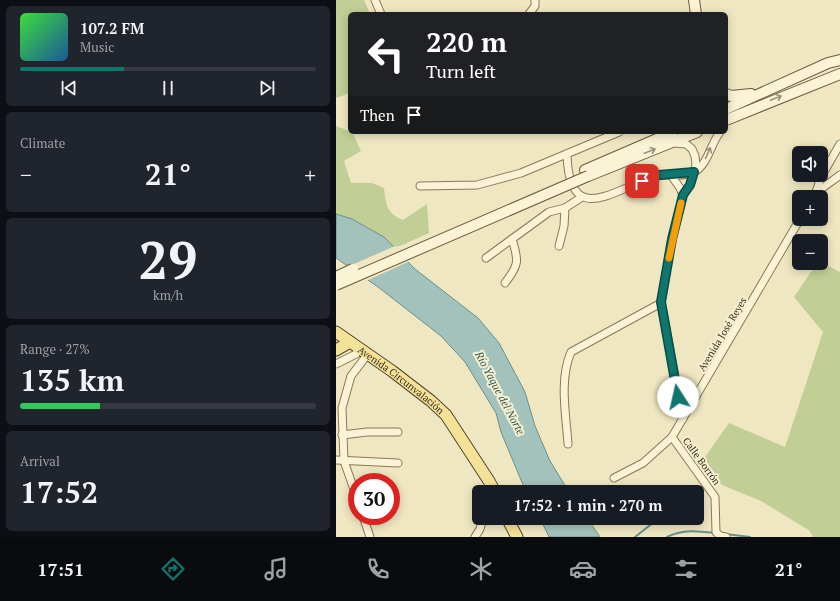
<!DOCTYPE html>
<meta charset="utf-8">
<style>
:root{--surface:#171b24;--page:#20242c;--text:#f1f3f6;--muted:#9ea1a6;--line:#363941;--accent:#0f766e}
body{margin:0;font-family:"PT Serif",serif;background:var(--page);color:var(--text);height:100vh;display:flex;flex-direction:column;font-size:15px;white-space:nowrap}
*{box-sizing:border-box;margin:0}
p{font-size:13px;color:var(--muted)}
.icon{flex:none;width:22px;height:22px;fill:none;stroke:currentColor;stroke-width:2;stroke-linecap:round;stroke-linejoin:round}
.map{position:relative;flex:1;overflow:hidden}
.sheet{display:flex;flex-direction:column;gap:6px;padding:6px;background:#0d0f14;width:336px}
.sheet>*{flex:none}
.top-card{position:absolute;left:12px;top:12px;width:380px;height:122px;border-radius:6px;box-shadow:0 2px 10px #0003;background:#202124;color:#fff;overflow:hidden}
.tools{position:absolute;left:456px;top:146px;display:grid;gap:8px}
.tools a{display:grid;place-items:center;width:36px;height:36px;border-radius:6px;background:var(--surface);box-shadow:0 2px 10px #0003;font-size:20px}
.speed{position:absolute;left:12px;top:473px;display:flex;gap:8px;font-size:20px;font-weight:700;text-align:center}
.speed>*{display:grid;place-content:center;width:52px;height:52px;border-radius:50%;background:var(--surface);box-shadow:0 2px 10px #0003;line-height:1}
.speed .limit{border:6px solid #d22;background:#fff;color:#111}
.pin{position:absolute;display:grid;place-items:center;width:34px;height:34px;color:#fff;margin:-17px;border-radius:8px;box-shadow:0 2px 6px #0006}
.me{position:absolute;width:44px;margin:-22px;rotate:350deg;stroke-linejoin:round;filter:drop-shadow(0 0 3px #0008)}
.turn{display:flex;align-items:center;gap:14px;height:84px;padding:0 12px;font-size:18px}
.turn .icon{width:52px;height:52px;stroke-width:2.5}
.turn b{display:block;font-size:28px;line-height:34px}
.then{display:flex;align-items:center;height:38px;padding:0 12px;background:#0003;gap:8px;font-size:15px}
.big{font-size:30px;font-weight:600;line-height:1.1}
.sheet .tile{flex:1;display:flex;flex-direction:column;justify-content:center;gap:6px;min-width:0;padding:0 14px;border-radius:6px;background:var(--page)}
.sheet .dial{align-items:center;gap:0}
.dial b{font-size:52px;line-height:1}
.song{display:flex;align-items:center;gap:12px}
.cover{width:48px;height:48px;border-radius:6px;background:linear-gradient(135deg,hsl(120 70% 55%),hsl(210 70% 35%))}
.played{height:4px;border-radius:2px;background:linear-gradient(90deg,var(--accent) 35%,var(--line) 35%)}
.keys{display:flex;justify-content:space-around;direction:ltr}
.heat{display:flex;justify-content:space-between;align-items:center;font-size:22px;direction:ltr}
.charge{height:6px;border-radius:3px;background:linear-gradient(90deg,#34c759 27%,var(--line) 0)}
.trip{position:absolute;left:136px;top:485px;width:232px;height:40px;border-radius:6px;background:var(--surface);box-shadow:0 2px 10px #0003;font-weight:600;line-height:40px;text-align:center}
.dock{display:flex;height:64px;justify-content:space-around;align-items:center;background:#090b0e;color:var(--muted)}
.dock .icon{width:28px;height:28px}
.dock .selected{color:var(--accent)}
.dock b{font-size:18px;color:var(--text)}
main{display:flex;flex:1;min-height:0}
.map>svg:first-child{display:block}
</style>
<main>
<section class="sheet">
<div class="tile">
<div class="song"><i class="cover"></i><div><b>107.2 FM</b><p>Music</p></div></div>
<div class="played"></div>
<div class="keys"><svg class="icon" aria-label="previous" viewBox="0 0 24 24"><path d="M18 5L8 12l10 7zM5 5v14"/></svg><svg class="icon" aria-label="pause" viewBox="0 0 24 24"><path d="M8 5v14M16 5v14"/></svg><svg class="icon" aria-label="next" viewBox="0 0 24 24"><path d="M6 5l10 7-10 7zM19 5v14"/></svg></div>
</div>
<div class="tile"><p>Climate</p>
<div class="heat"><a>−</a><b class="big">21°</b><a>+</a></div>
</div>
<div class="tile dial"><b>29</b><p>km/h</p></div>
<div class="tile"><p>Range · 27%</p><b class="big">135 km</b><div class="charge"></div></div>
<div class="tile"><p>Arrival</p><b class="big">17:52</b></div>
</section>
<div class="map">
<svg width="504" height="537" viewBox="0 0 504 537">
<rect width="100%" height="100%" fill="#efe7c2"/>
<g fill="#c1ce95">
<path d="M0,0h28l6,14h-20v79l-14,5z"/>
<path d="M0,126l16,6 9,19 -17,10 7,22h21l12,5c2,17 3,26 19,32l24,-16 2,29 -29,13 -7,1c-15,-16 -36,-27 -57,-33z"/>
<path d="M485,262l19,10v265h-27l-3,-6 -49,-30 -39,-16 -22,-21 29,-41 56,24 38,-115 -29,-35 23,-34z"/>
</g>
<g fill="#a4c2bc" stroke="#6b908b">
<path d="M0,214l16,5 32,18 31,32 63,49 21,25 26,49 10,34 15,35 19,31h-43l-25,-60 -5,-19 -31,-51 -24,-26 -63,-49 -42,-29z"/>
<path d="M204,518h47l13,19h-51z"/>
</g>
<path fill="#efe7c2" d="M59,246l15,15 -44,20 -19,-14z"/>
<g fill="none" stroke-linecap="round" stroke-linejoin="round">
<g stroke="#6b908b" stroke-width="2">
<path d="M349,492l11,-4"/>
<path d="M389,534l25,3"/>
<path d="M299,537l24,-19"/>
<path d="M331,537c16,-8 31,-6 48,-4"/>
</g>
<g stroke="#8a7858" stroke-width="9">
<g id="minor">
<path d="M39,0l6,14"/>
<path d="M193,14l6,-8v-6"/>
<path d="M338,143l12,1 6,5 3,7 1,9 -6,20 -7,10 -11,44 -11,64 22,116"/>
<path d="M231,154c2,78 50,32 91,22 11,-3 25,2 36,-4 14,-7 17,-29 26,-40"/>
<path d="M335,175l9,13 3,7"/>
<path d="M84,186l57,-1 44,-12 98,-41"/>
<path d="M480,192l5,-15 19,-33"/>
<path d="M477,197c3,-6 20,-16 27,-22"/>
<path d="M223,246l5,-20 1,-18 17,-11"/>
<path d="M150,258l26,-19"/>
<path d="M169,283c14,-18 14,-22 7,-44l37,-27 16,-4"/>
<path d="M0,364l20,-10"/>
<path d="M6,435l25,-3h31"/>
<path d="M336,437l43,60 1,35 4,4 6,1"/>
<path d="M232,444c-2,-30 -9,-64 3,-92l90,-49"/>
<path d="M0,460l62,3"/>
<path d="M278,478l29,-15 29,-26 128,-218"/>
<path d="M21,498l-13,-37 -2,-53 9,-32 13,-17"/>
<path d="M27,516l7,21"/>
<path d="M139,537l5,-8 3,-11"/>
</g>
</g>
<g stroke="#6b593c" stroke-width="12">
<g id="secondary">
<path d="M358,0l2,14"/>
<path d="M390,94l5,2 20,-2"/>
<path d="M390,109l102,-46 12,-3"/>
<path d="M390,120l114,-46"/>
<path d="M249,170l88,-38"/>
<path d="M252,176l109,-44"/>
</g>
</g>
<g stroke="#57452d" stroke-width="13">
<g id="primary">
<path id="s1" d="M0,332l56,39 39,30 15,14 43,66 6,11"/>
<path d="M0,350l14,-8"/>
<path d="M171,518l10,19"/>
</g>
</g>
<use href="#minor" stroke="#faf3d5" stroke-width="7"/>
<use href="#secondary" stroke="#faf3d5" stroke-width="10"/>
<use href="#primary" stroke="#f4e298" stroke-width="11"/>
<g stroke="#6b593c" stroke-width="12" stroke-linecap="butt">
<g id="secondary-bridge">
<path d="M0,277l17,-8"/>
<path d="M0,285l252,-109"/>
</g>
</g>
<use href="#secondary-bridge" stroke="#faf3d5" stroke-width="10"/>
</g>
<defs><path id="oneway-shaft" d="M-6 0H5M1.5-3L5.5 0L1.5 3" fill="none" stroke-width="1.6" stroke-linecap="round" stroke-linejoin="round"/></defs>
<g stroke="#9a9079">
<use href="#oneway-shaft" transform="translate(440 98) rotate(-22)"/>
<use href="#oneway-shaft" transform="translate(314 151) rotate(-22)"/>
<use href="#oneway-shaft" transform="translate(372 153) rotate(-66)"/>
</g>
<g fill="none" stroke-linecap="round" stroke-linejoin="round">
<g stroke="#0a4d48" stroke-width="10">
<path id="route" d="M306,181l17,-6 35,-3 -4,13 -7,10 -11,44 -11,63 17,95"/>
</g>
<use href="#route" stroke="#0f766e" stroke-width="7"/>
<path stroke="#f59e0b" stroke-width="7" d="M333,258l12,-55"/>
</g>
<g text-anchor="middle" stroke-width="4" stroke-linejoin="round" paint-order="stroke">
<g font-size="10" fill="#392e1d" stroke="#f6f0d1">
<text transform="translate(386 334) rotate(-59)" y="4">Avenida José Reyes</text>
<text dy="4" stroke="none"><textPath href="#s1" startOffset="81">Avenida Circunvalación</textPath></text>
<text transform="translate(366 461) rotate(54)" y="4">Calle Borrón</text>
</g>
<g font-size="11" font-style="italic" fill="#2c5759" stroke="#f6f0d1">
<text transform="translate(164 393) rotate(62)" y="4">Río Yaque del Norte</text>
</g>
</g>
</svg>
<div class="tools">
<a><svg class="icon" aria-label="sound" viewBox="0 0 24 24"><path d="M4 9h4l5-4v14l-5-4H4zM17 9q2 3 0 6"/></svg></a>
<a>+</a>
<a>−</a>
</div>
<div class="speed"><div class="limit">30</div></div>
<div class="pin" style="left:306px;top:181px;background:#d93025"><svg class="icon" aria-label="arrive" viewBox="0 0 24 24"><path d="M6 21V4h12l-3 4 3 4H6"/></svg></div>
<svg class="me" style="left:342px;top:397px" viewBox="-20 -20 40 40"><circle r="19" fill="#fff"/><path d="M0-13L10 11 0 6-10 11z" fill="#0f766e"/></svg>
<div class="trip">17:52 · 1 min · 270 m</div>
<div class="top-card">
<div class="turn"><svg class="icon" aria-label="left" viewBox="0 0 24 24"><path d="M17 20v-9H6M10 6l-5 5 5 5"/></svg><div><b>220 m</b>Turn left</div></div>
<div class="then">Then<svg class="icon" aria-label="arrive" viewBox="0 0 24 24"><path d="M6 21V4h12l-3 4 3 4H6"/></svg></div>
</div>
</div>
</main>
<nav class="dock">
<b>17:51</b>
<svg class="icon selected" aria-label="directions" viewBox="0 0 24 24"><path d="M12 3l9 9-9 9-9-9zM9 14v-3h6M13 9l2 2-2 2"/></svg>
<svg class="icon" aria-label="music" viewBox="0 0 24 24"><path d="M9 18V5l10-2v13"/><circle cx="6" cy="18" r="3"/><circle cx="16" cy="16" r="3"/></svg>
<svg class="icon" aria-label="phone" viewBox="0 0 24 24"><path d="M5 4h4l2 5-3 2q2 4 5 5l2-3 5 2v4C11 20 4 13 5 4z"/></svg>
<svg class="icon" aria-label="climate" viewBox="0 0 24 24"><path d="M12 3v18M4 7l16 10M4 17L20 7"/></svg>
<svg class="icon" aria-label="car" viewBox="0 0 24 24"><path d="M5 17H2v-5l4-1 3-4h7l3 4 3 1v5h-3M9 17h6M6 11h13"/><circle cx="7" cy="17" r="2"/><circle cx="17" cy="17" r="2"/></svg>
<svg class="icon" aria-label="filters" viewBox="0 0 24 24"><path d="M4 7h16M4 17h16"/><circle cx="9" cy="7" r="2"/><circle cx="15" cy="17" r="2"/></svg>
<b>21°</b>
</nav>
